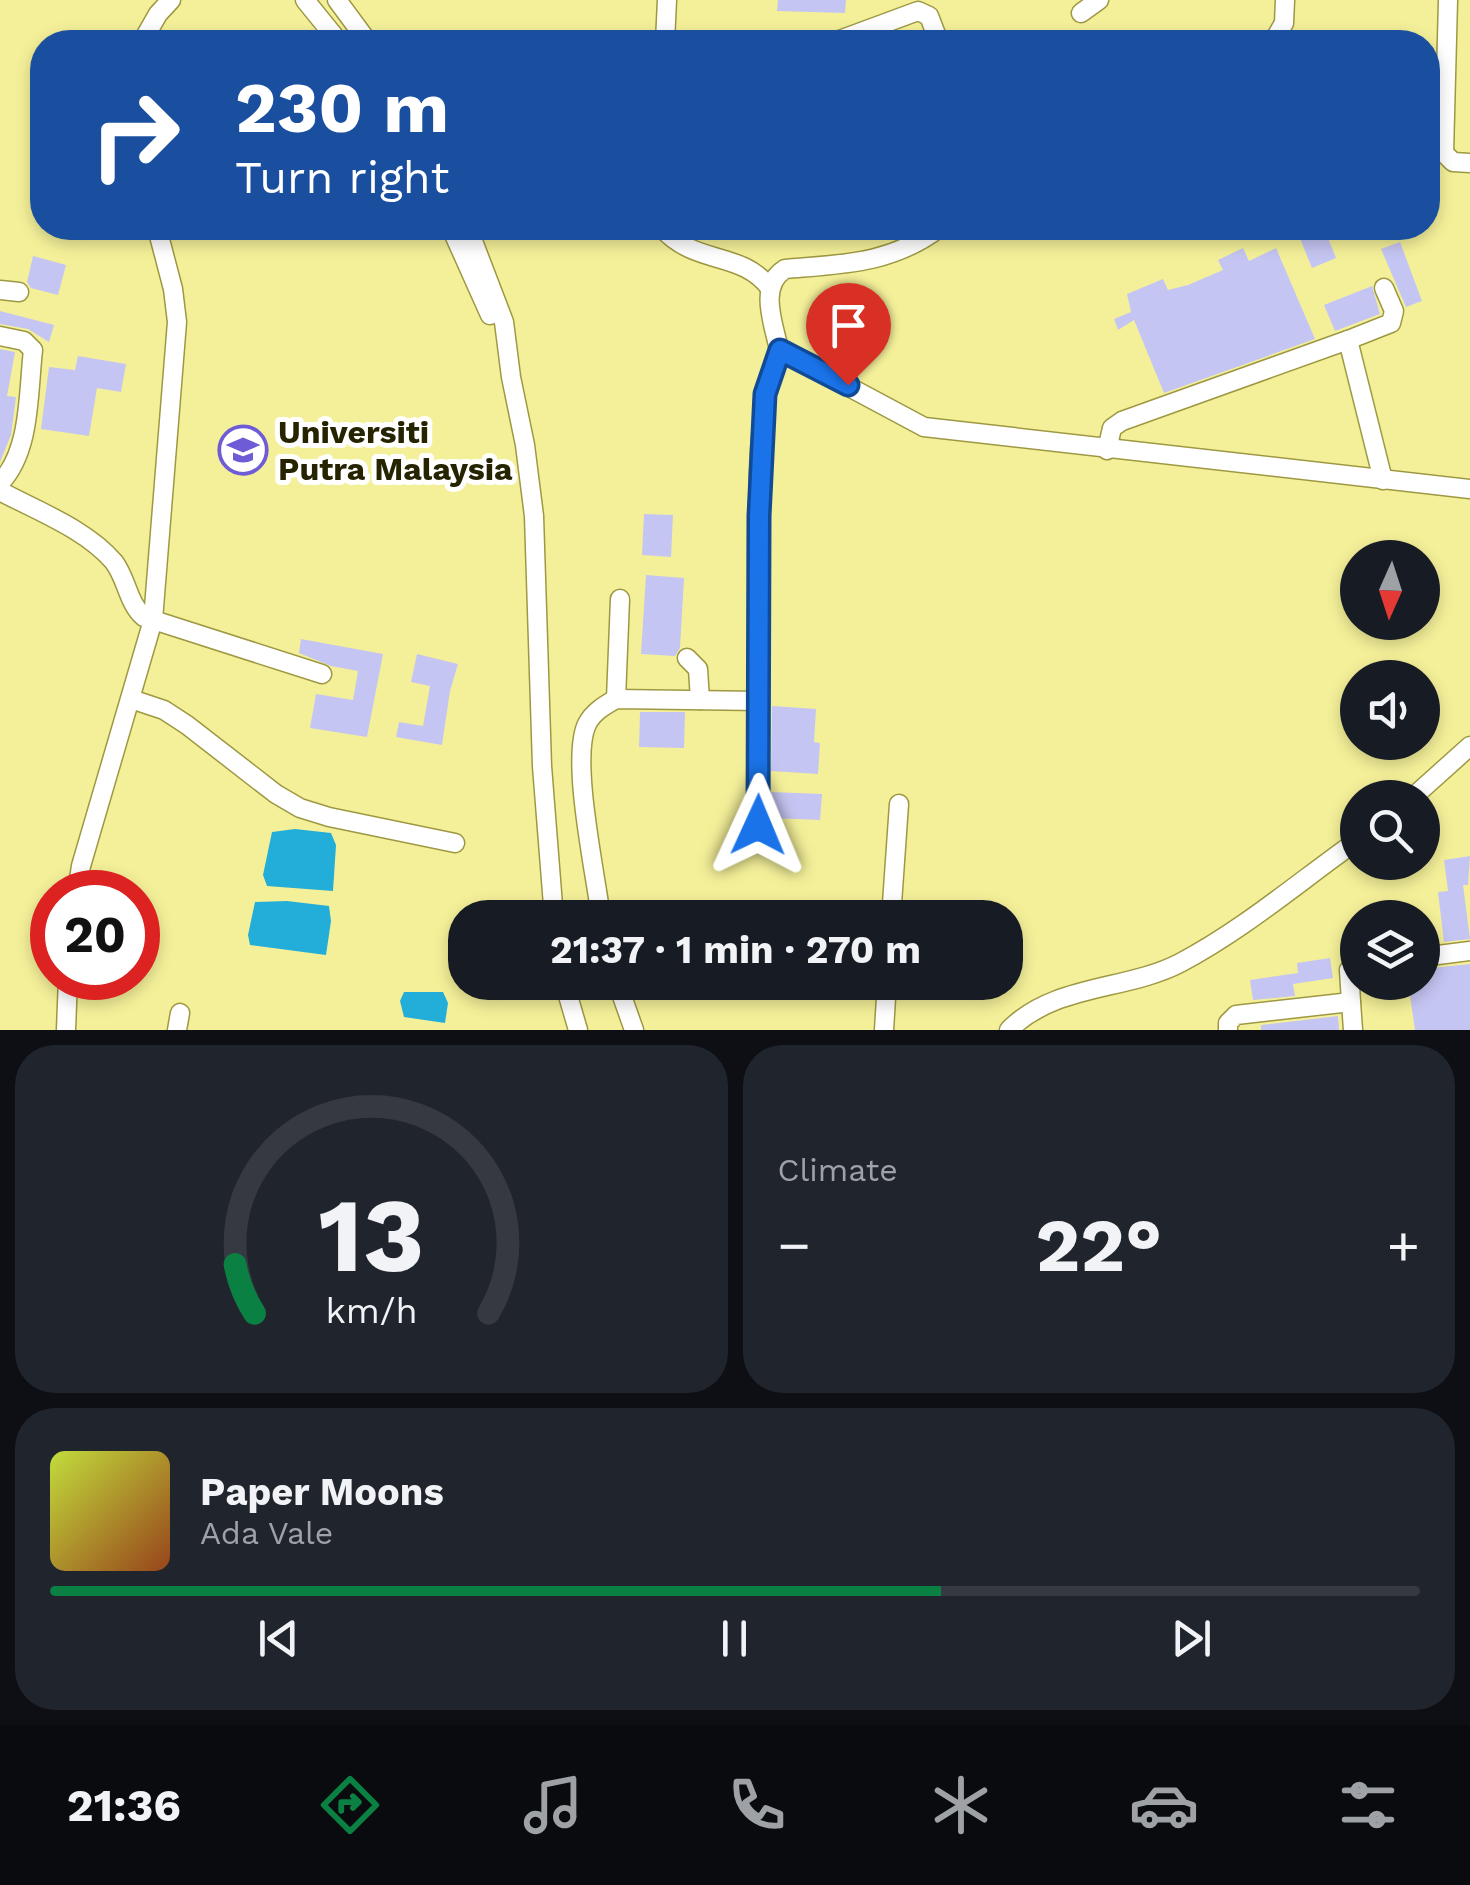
<!DOCTYPE html>
<meta charset="utf-8">
<style>
:root{--surface:#171b24;--page:#20242c;--text:#f1f3f6;--muted:#9ea1a6;--line:#363941;--accent:#0b8043}
body{margin:0;font-family:"Work Sans",sans-serif;background:var(--page);color:var(--text);height:100vh;display:flex;flex-direction:column;font-size:38px;white-space:nowrap}
*{box-sizing:border-box;margin:0}
p{font-size:32px;color:var(--muted)}
.icon{flex:none;width:55px;height:55px;fill:none;stroke:currentColor;stroke-width:2;stroke-linecap:round;stroke-linejoin:round}
.map{position:relative;height:1030px;overflow:hidden}
.sheet{display:flex;flex-direction:column;gap:15px;padding:15px;background:#0d0f14;flex:1}
.sheet>*{flex:none}
.banner{position:absolute;left:30px;top:30px;width:1410px;height:210px;border-radius:40px;box-shadow:0 5px 15px #0003;background:#1a4fa0;color:#fff;overflow:hidden}
.needle{width:65px;rotate:183deg}
.controls{position:absolute;left:1340px;top:540px;display:grid;gap:20px}
.controls a{display:grid;place-items:center;width:100px;height:100px;border-radius:50%;background:var(--surface);box-shadow:0 5px 15px #0003;font-size:50px}
.speed{position:absolute;left:30px;top:870px;display:flex;gap:20px;font-size:50px;font-weight:700;text-align:center}
.speed>*{display:grid;place-content:center;width:130px;height:130px;border-radius:50%;background:var(--surface);box-shadow:0 5px 15px #0003;line-height:1}
.speed .limit{border:15px solid #d22;background:#fff;color:#111}
.pin{position:absolute;display:grid;place-items:center;width:85px;height:85px;color:#fff;margin:-102px -42px;border-radius:50% 50% 50% 0;rotate:-45deg;box-shadow:0 0 10px #0007}
.pin .icon{rotate:45deg}
.me{position:absolute;width:110px;margin:-55px;rotate:1deg;stroke-linejoin:round;filter:drop-shadow(0 0 8px #0008)}
.turn{display:flex;align-items:center;gap:35px;height:210px;padding:0 40px;font-size:45px}
.turn .icon{width:130px;height:130px;stroke-width:2.5}
.turn b{display:block;font-size:70px;line-height:85px}
.big{font-size:75px;font-weight:700;line-height:1.1}
.sheet .widget{flex:1;display:flex;flex-direction:column;justify-content:center;gap:15px;min-width:0;padding:0 35px;border-radius:40px;background:var(--page)}
.sheet .dial{align-items:center;gap:0}
.dial svg{height:260px;overflow:visible;fill:none;stroke:var(--line);stroke-width:7;stroke-linecap:round;text-anchor:middle}
.dial text{fill:var(--text);stroke:none}
.song{display:flex;align-items:center;gap:30px}
.cover{width:120px;height:120px;border-radius:15px;background:linear-gradient(135deg,hsl(70 70% 55%),hsl(20 70% 35%))}
.played{height:10px;border-radius:5px;background:linear-gradient(90deg,var(--accent) 65%,var(--line) 65%)}
.keys{display:flex;justify-content:space-around;direction:ltr}
.heat{display:flex;justify-content:space-between;align-items:center;font-size:55px;direction:ltr}
.sheet .tiles{flex:1;display:grid;gap:15px;grid-template-columns:1fr 1fr}
.widget:last-child{grid-column:span 2}
.trip{position:absolute;left:448px;top:900px;width:575px;height:100px;border-radius:40px;background:var(--surface);box-shadow:0 5px 15px #0003;font-weight:700;line-height:100px;text-align:center}
.dock{display:flex;height:160px;justify-content:space-around;align-items:center;background:#090b0e;color:var(--muted)}
.dock .icon{width:70px;height:70px}
.dock .current{color:var(--accent)}
.dock b{font-size:45px;color:var(--text)}
.map>svg:first-child{display:block}
</style>
<div class="map">
<svg width="1470" height="1030" viewBox="0 0 1470 1030">
<rect width="100%" height="100%" fill="#f4f099"/>
<g fill="#23add9">
<path d="M295,829l36,4 5,12 -3,46 -66,-5 -4,-11 9,-43z"/>
<path d="M287,901l42,5 2,15 -5,34 -76,-10 -2,-10 7,-33z"/>
<path d="M404,992h39l5,11 -3,20 -41,-6 -4,-16z"/>
</g>
<g fill="#c5c5f3">
<path d="M778,0h68l-1,13 -68,-2z"/>
<path d="M1324,228l12,30 -24,10 -13,-32z"/>
<path d="M1400,242l22,59 -16,6 -25,-58z"/>
<path d="M1243,248l6,13 27,-13 39,91 -151,54 -30,-73 -16,10 -4,-11 17,-7 -4,-18 36,-15 5,11 20,-5 35,-15 -5,-10z"/>
<path d="M33,256l33,9 -8,30 -27,-7 -4,-6z"/>
<path d="M1372,286l8,28 -45,17 -11,-26z"/>
<path d="M0,311l54,14 -5,17 -21,-13 -28,-5z"/>
<path d="M0,349l15,3 -8,44 9,1 -5,38 -11,27z"/>
<path d="M78,356l48,8 -5,28 -24,-4 -8,48 -48,-7 8,-62 26,3z"/>
<path d="M644,514l29,1 -2,42 -29,-2z"/>
<path d="M646,575l38,3 -4,70 -5,8 -34,-2z"/>
<path d="M301,639l82,15 -16,83 -57,-9 6,-34 37,6 5,-29 -27,-5 -32,-13z"/>
<path d="M417,654l41,10 -8,27 -8,54 -46,-8 3,-15 24,4 7,-40 -19,-4z"/>
<path d="M772,706l44,3 -2,33 6,1 -2,31 -47,-3z"/>
<path d="M640,712h45l-1,36 -45,-1z"/>
<path d="M771,792l51,2 -2,26 -49,-2z"/>
<path d="M1470,856l-2,29h-5l7,54 -26,3 -6,-50 10,-1 -4,-31z"/>
<path d="M1330,958l3,20 -40,6 2,12 -42,4 -3,-20 48,-7 -1,-10z"/>
<path d="M1470,964v66h-55l-7,-48h14v-13z"/>
<path d="M1338,1016l1,14h-78v-5z"/>
</g>
<g fill="none" stroke-linecap="round" stroke-linejoin="round">
<g stroke="#9e9842" stroke-width="21">
<g id="minor">
<path d="M305,0l34,42"/>
<path d="M337,0l31,42"/>
<path d="M1448,0l-4,153 9,9 17,1"/>
<path d="M1081,13l18,-13"/>
<path d="M142,42l16,-28 13,-14"/>
<path d="M665,42l2,-42"/>
<path d="M834,42l84,-31 11,5 10,26"/>
<path d="M1273,42l11,-19 1,-23"/>
<path d="M451,228l39,87"/>
<path d="M468,228l36,94 7,55 14,68 9,71 8,250 12,152"/>
<path d="M662,228c34,38 79,22 108,60"/>
<path d="M0,290l19,2"/>
<path d="M0,336l24,5 9,9c-5,43 -2,101 -33,133"/>
<path d="M1348,340l43,-17 3,-12 -10,-23"/>
<path d="M780,350l144,77 546,62"/>
<path d="M1107,450l5,-22 10,-7 226,-81 35,140"/>
<path d="M0,491c37,20 86,38 114,71 13,17 14,42 30,55l178,57"/>
<path d="M687,658l11,11 2,31"/>
<path d="M131,699l33,11 23,15 89,69 24,14 29,9 126,26"/>
<path d="M616,699l4,-100"/>
<path d="M1412,798l58,-52"/>
<path d="M758,825c1,-71 2,-142 2,-214 -1,-61 -9,-207 20,-256 -4,-26 -24,-68 5,-86 58,-5 106,-5 154,-41"/>
<path d="M77,892l4,-26 72,-246 24,-298 -4,-33 -16,-61"/>
<path d="M601,918c-5,-43 -31,-159 -14,-194 6,-12 18,-19 29,-25l144,2"/>
<path d="M891,918l8,-114"/>
<path d="M1422,957l48,-6"/>
<path d="M564,982l14,48"/>
<path d="M617,982l17,48"/>
<path d="M1351,1002l2,28"/>
<path d="M66,1030l2,-52"/>
<path d="M177,1030l3,-17"/>
<path d="M884,1030l3,-48"/>
<path d="M1009,1030c45,-46 117,-39 171,-67 63,-33 120,-82 178,-123"/>
<path d="M1228,1030v-7l8,-8 115,-13 -2,-32 9,-5"/>
</g>
</g>
<use href="#minor" stroke="#fff" stroke-width="18"/>
</g>
<g fill="none" stroke-linecap="round" stroke-linejoin="round">
<g stroke="#114b97" stroke-width="25">
<path id="route" d="M758,825l1,-309 6,-122 15,-44 68,35"/>
</g>
<use href="#route" stroke="#1a73e8" stroke-width="18"/>
</g>
<defs>
<g id="university-ring" transform="scale(2.5)"><circle r="9.5" fill="#fff" stroke="#6e5cd6" stroke-width="1.5"/><path d="M0-5L7-2L0 1L-7-2ZM-4 1L0 2.5L4 1V4Q0 6-4 4Z" fill="#6e5cd6"/></g>
</defs>
<g fill-rule="evenodd">
<use href="#university-ring" x="243" y="450"/>
</g>
<g text-anchor="middle" stroke-width="10" stroke-linejoin="round" paint-order="stroke">
<g font-size="32" font-weight="bold" fill="#252300" stroke="#fff" text-anchor="start">
<text x="278" y="443">Universiti<tspan x="278" dy="37">Putra Malaysia</tspan></text>
</g>
</g>
</svg>
<div class="controls">
<a><svg class="needle" viewBox="-14 -14 28 28"><path d="M0-13l5 13h-10z" fill="#e53935"/><path d="M0 13l5-13h-10z" fill="#9ea1a6"/></svg></a>
<a><svg class="icon" aria-label="sound" viewBox="0 0 24 24"><path d="M4 9h4l5-4v14l-5-4H4zM17 9q2 3 0 6"/></svg></a>
<a><svg class="icon" aria-label="search" viewBox="0 0 24 24"><circle cx="10" cy="10" r="6"/><path d="M15 15l6 6"/></svg></a>
<a><svg class="icon" aria-label="layers" viewBox="0 0 24 24"><path d="M12 4l9 5-9 5-9-5zM3 14l9 5 9-5"/></svg></a>
</div>
<div class="speed"><div class="limit">20</div></div>
<div class="pin" style="left:848px;top:385px;background:#d93025"><svg class="icon" aria-label="arrive" viewBox="0 0 24 24"><path d="M6 21V4h12l-3 4 3 4H6"/></svg></div>
<svg class="me" style="left:758px;top:825px" viewBox="-20 -20 40 40"><path d="M0-17L14 15 0 8-14 15z" fill="#1a73e8" stroke="#fff" stroke-width="4"/></svg>
<div class="trip">21:37 · 1 min · 270 m</div>
<div class="banner">
<div class="turn"><svg class="icon" aria-label="right" viewBox="0 0 24 24"><path d="M7 20v-9h11M14 6l5 5-5 5"/></svg><div><b>230 m</b>Turn right</div></div>
</div>
</div>
<section class="sheet">
<div class="tiles">
<div class="widget dial"><svg viewBox="0 0 100 80">
<path d="M14 69A42 42 0 1 1 86 69"/>
<path d="M14 69A42 42 0 0 1 8 54" stroke="#0b8043"/>
<text x="50" y="56" font-size="32" font-weight="700">13</text>
<text x="50" y="72" font-size="11">km/h</text>
</svg></div>
<div class="widget"><p>Climate</p>
<div class="heat"><a>−</a><b class="big">22°</b><a>+</a></div>
</div>
<div class="widget">
<div class="song"><i class="cover"></i><div><b>Paper Moons</b><p>Ada Vale</p></div></div>
<div class="played"></div>
<div class="keys"><svg class="icon" aria-label="previous" viewBox="0 0 24 24"><path d="M18 5L8 12l10 7zM5 5v14"/></svg><svg class="icon" aria-label="pause" viewBox="0 0 24 24"><path d="M8 5v14M16 5v14"/></svg><svg class="icon" aria-label="next" viewBox="0 0 24 24"><path d="M6 5l10 7-10 7zM19 5v14"/></svg></div>
</div>
</div>
</section>
<nav class="dock">
<b>21:36</b>
<svg class="icon current" aria-label="directions" viewBox="0 0 24 24"><path d="M12 3l9 9-9 9-9-9zM9 14v-3h6M13 9l2 2-2 2"/></svg>
<svg class="icon" aria-label="music" viewBox="0 0 24 24"><path d="M9 18V5l10-2v13"/><circle cx="6" cy="18" r="3"/><circle cx="16" cy="16" r="3"/></svg>
<svg class="icon" aria-label="phone" viewBox="0 0 24 24"><path d="M5 4h4l2 5-3 2q2 4 5 5l2-3 5 2v4C11 20 4 13 5 4z"/></svg>
<svg class="icon" aria-label="climate" viewBox="0 0 24 24"><path d="M12 3v18M4 7l16 10M4 17L20 7"/></svg>
<svg class="icon" aria-label="car" viewBox="0 0 24 24"><path d="M5 17H2v-5l4-1 3-4h7l3 4 3 1v5h-3M9 17h6M6 11h13"/><circle cx="7" cy="17" r="2"/><circle cx="17" cy="17" r="2"/></svg>
<svg class="icon" aria-label="filters" viewBox="0 0 24 24"><path d="M4 7h16M4 17h16"/><circle cx="9" cy="7" r="2"/><circle cx="15" cy="17" r="2"/></svg>
</nav>
